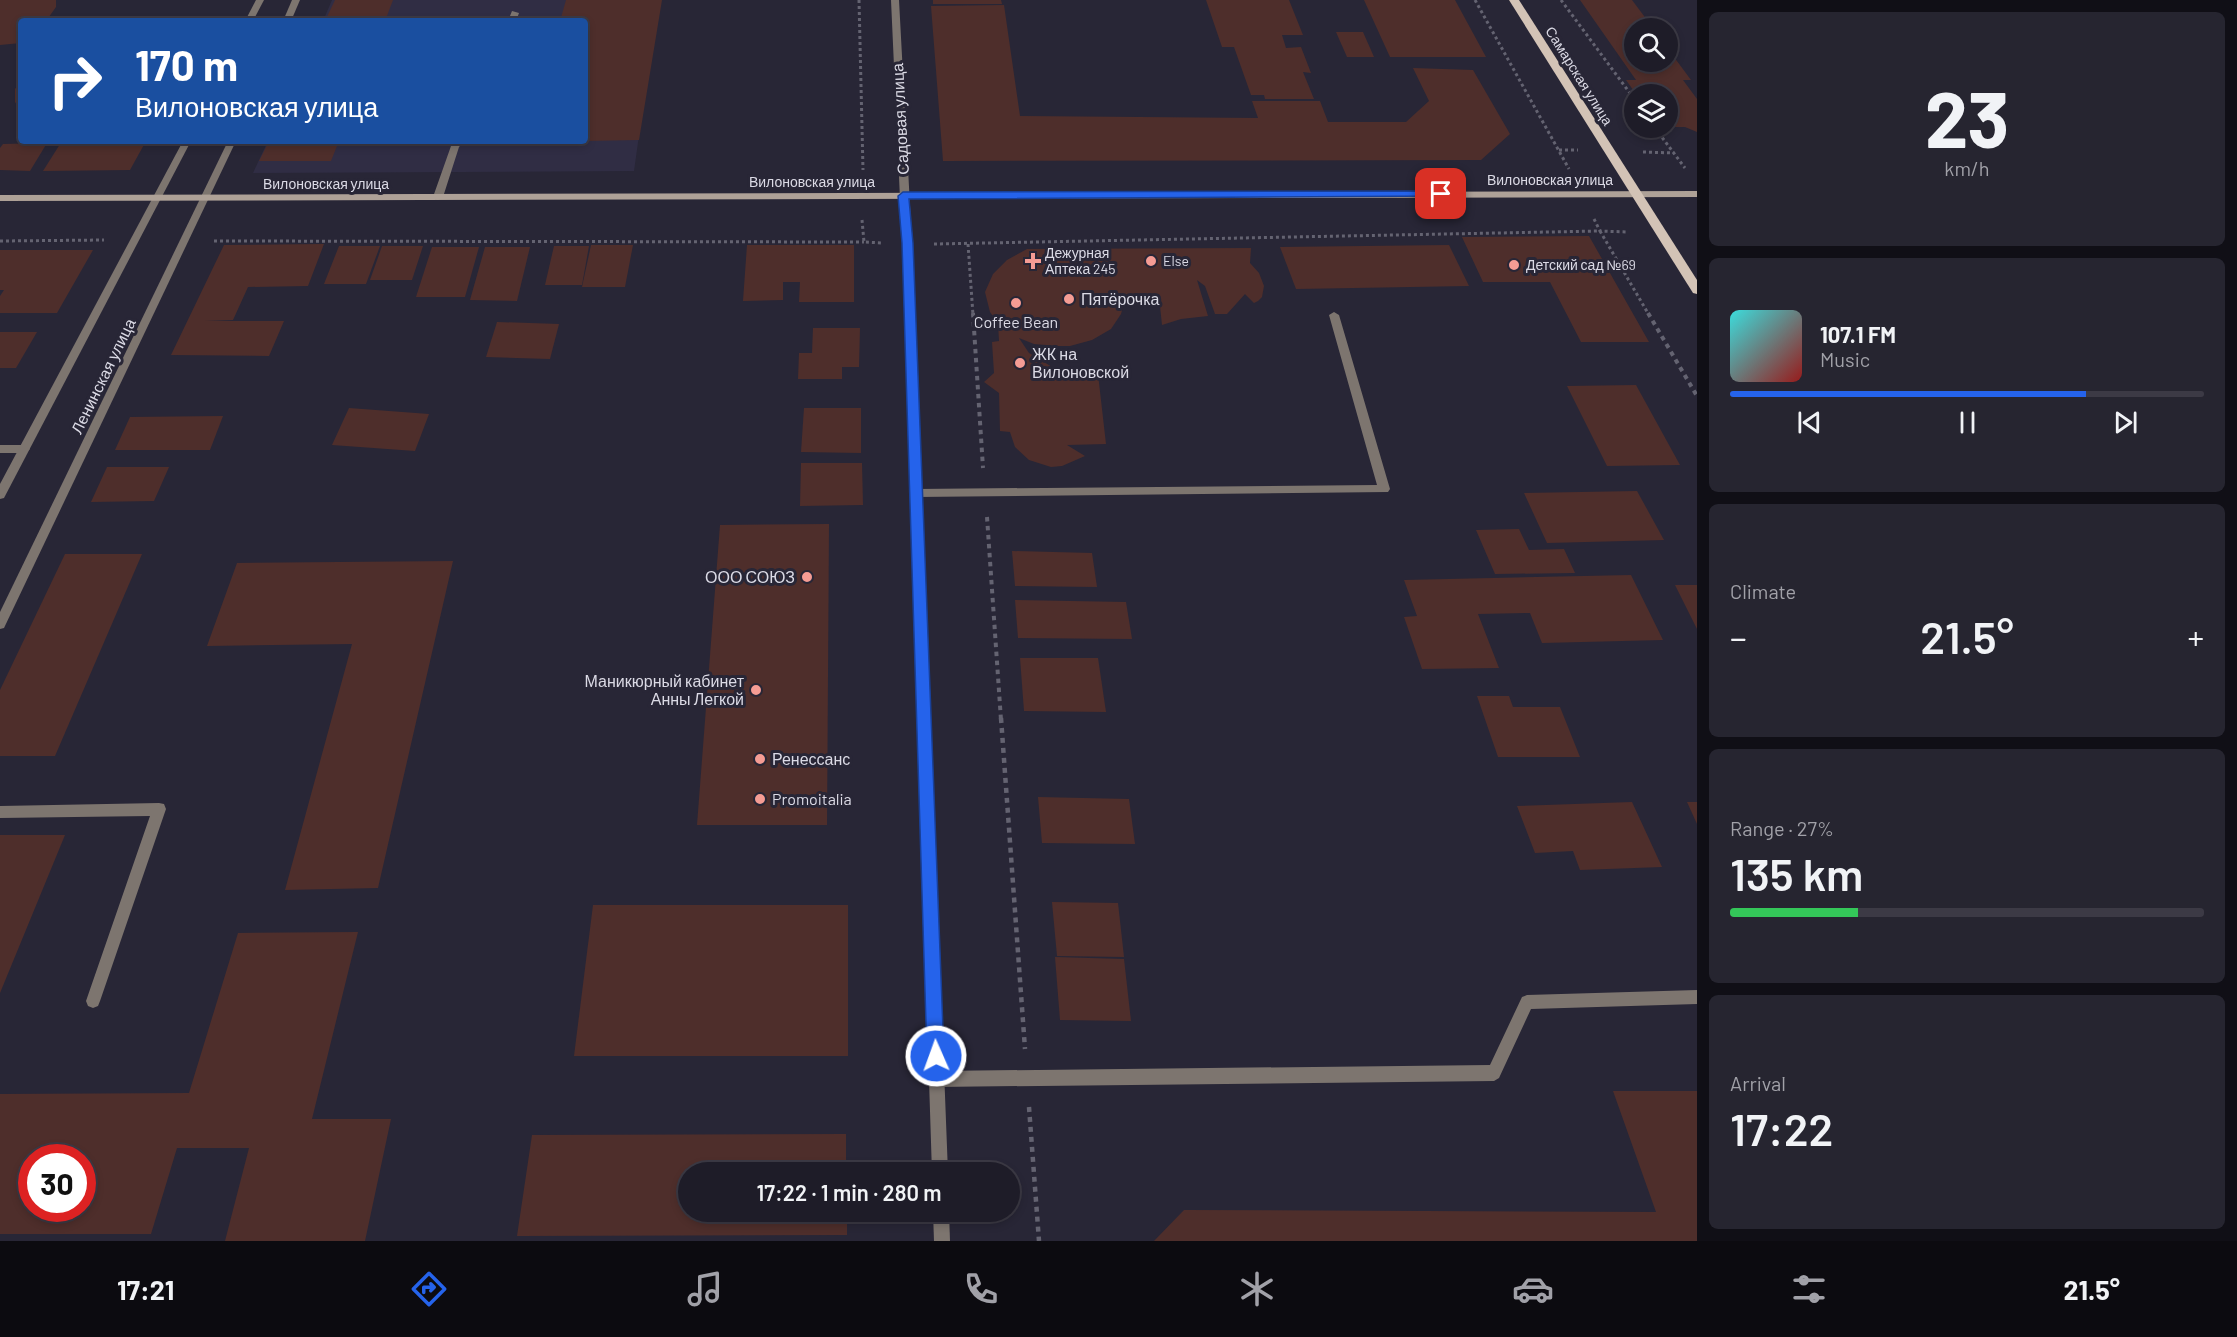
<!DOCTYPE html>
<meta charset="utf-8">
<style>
:root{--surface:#1e1c28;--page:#262530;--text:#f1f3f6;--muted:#a1a1a8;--line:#3c3a45;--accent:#2563eb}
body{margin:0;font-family:Barlow,sans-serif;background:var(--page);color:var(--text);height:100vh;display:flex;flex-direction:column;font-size:22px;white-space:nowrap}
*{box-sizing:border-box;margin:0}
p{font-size:20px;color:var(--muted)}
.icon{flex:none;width:33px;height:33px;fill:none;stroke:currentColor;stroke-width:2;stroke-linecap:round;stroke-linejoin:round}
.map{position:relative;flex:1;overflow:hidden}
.drawer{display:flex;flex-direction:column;gap:12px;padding:12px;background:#100f16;width:540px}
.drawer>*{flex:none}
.hud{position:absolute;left:18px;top:18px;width:570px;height:126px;border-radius:6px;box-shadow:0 3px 9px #0003,0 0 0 2px var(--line);background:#1a4fa0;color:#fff;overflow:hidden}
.buttons{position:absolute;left:1624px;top:18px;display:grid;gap:12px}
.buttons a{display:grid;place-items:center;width:54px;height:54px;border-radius:50%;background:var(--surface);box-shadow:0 3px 9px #0003,0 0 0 2px var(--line);font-size:30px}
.speed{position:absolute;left:18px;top:1144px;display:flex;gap:12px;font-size:30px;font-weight:700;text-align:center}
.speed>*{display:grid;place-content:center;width:78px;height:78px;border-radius:50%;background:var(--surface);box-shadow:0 3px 9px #0003,0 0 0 2px var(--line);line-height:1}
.speed .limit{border:9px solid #d22;background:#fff;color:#111}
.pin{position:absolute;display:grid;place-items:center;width:51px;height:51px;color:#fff;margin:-26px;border-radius:12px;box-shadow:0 3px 9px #0006}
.me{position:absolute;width:66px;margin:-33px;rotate:358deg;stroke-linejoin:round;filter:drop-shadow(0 0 4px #0008)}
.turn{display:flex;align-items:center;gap:21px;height:126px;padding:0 18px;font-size:27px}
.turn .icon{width:78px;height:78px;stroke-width:2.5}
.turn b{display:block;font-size:42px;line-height:51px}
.big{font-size:45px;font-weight:600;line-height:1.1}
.drawer .widget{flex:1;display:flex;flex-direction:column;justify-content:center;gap:9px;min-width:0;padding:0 21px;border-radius:9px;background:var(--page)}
.drawer .dial{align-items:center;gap:0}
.dial b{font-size:78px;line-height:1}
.song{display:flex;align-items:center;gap:18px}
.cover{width:72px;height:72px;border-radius:9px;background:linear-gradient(135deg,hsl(180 70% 55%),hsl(0 70% 35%))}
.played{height:6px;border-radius:3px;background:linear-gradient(90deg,var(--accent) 75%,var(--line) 75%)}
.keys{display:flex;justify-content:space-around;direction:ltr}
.heat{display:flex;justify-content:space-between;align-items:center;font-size:33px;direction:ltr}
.charge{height:9px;border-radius:4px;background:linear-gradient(90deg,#34c759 27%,var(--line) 0)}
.trip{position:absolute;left:678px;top:1162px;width:342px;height:60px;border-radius:30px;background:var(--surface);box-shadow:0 3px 9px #0003,0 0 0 2px var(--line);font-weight:600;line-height:60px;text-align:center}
.tabs{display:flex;height:96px;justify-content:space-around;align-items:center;background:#0c0b10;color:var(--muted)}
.tabs .icon{width:42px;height:42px}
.tabs .selected{color:var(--accent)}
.tabs b{font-size:27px;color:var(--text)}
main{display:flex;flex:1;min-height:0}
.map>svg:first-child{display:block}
</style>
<main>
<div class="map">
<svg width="1697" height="1241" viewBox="0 0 1697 1241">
<rect width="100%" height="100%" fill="#282636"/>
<path fill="#302d44" d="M332,0h326l-24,171 -381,2 15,-32h317v-120h-262z"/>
<g fill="#4e2e2b" fill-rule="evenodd">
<path d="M0,0h56v7l-10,14h-25v22l-21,2z"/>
<path d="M335,0h58l-8,21h-60z"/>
<path d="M566,0h96l-23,140 -54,1v-120h-25z"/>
<path d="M933,0h68l1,4h-69z"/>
<path d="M1206,0h83l14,35h-21l4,13 15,-1 10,26 -8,-1 11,27h-49l-1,-4h-13l-17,-48h-12z"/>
<path d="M1364,0h91l31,57h-96z"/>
<path d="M1580,0h52l21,28h-18v34h33v-13l23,31h-8l14,19v33l-12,-5h-17v-33h-32l-10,-14h10z"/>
<path d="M1004,5l16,111 238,2 -6,-17h68l8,21h78l23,-21 -16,-33 60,2 37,64 -29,26 -538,1 -12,-155z"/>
<path d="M1336,32h27l11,25h-27z"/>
<path d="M21,81v30l-6,-9v-13z"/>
<path d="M62,141h84l-16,29 -87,1z"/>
<path d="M269,141h70l-8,20h-72z"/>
<path d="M47,143l-17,28 -30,-1v-22l3,-4z"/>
<path d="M1589,236l60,106h-68l-31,-60h-67l-21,-45z"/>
<path d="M324,244l-16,42 -60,1 -15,33 -28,1h79l-15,35 -98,-1 53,-110z"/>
<path d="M591,245h42l-8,42h-43z"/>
<path d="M747,245h107v57h-55l1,-20h-17v18l-40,1z"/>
<path d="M1449,245l20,41 -173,3 -16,-42z"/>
<path d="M339,246h41l-14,38h-42z"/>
<path d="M382,246h41l-11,34h-42z"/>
<path d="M554,246h35l-7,39h-37z"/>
<path d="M432,247h47l-14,50h-49z"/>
<path d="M485,247h45l-13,54 -47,-1z"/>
<path d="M1251,248l-1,15 9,10 5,13 -2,11 -4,4 -4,2 -9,-9 -18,20h-12l-10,-28 -8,-6 11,36 -27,3 -19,6 -2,-19 -13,1 -7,-12 -14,1 -5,18 -10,15 -19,11 -22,6h-12l-24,-2 -15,-6 10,15 33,20 36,1 8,70 -39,1 18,11 -23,10 -11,1 -22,-7 -14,-13 -5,-15 -10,-1 -1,-38 -15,-11 10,-9 -2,-31 7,-1 -1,-18 -8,-11 -5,-20 8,-18 14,-14 20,-11z"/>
<path d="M0,250h93l-36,63h-57v-17l4,-6h-4z"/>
<path d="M497,322l62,2 -9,35 -64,-2z"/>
<path d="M813,328h47l-1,39h-17v12h-44l1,-26h13z"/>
<path d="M0,332h37l-21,36h-16z"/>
<path d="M1636,385l44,80 -73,1 -40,-80z"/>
<path d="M349,408l80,6 -14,37 -83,-6z"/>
<path d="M804,408h57v45l-60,-1z"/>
<path d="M223,416l-13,34h-95l15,-33z"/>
<path d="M801,463h61l1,42 -63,1z"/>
<path d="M107,467h62l-15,34 -63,1z"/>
<path d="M1637,491l27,49 -117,3 -23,-50z"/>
<path d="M829,524l-2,301h-130l23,-300z"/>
<path d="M1519,529l10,21 35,-1 11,24 -80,1 -19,-44z"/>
<path d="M1012,551l80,2 5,34 -82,-1z"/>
<path d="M65,554h77l-87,202h-55v-66z"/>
<path d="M453,561l-75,327 -93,2 67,-246 -145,2 30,-83z"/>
<path d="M1631,575l32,65 -121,3 -12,-30 -52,1 21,54 -77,1 -18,-52 13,-1 -13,-36z"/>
<path d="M1675,585h22v44z"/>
<path d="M1015,600l111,2 6,37 -114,-1z"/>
<path d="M1020,658h78l8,54 -82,-1z"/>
<path d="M1477,696h32l4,11h47l20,50h-82z"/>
<path d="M1038,797l91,2 6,45 -93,-1z"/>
<path d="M1632,802l30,65 -82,3 -7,-19 -38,2 -18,-47z"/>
<path d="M1687,802h10v22z"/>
<path d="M0,835h65l-65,158z"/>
<path d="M1052,902l66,1 6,54 -67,-1z"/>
<path d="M593,905h255v151h-274z"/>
<path d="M358,932l-46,187h79l-26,122h-140l24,-93h-72l-26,86h-151v-140l189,-1 49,-160zM32,1158h50v51h-50z"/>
<path d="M1055,957l69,2 7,62 -71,-1z"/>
<path d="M1613,1091h84v150h-543l30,-31 472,2z"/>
<path d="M846,1134v39h-158v39h159v23l-330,1 15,-101z"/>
</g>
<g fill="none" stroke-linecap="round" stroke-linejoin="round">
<g stroke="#646371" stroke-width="3" stroke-dasharray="3 3" stroke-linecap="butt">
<path d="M859,0l4,170"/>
<path d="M1475,0l94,169"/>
<path d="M1561,0l74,100"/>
<path d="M1655,128l30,40"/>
<path d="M1559,150h19"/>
<path d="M1643,152l31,1"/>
<path d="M1594,219l6,12 27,1"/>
<path d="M862,220l2,22 18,1"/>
<path d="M0,241l104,-1"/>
<path d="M214,241l650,1"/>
<path d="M934,244l666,-13 49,84"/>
<path d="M968,244l5,71"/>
</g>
<g stroke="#646371" stroke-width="4" stroke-dasharray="4.5 4.5" stroke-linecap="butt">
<path d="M973,313l10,155"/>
<path d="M1648,313l49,83"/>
<path d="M987,517l14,203"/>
</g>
<g stroke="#646371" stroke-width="4.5" stroke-dasharray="5 5" stroke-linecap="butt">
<path d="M1001,718l24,331"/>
<path d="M1029,1107l10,134"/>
</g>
<g fill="#7d756f" fill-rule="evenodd">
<path d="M512,11l7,2 -3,8h-8z"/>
<path d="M455,141h9l-5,6 -16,50 -5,3 -3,-1 -2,-2 18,-51z"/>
<path d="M1334,312l5,3 51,174 -2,3 -472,5 -6,-4 6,-4 461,-4 -48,-170z"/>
<path d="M0,445h25l5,4 -5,4h-25z"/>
<path d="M159,803l5,1 2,5 -66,192 -2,5 -5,2 -5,-2 -2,-5 64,-185 -150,2v-12z"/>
<path d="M1697,990v14l-166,5 -32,69 -5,3 -558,6 -5,-3 -3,-5 3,-5 5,-3 554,-6 32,-68 5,-2z"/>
</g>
<g fill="#7d756f" fill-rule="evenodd">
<path d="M256,0h8l-11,21h-8z"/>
<path d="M292,0h8l-9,21h-8z"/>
<path d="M891,0h8l13,243 36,930h-16l-30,-930z"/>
<path d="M183,141h8l-187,357 -4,1v-15z"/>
<path d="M228,141h8l-232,487 -4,1v-17z"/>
<path d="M933,1212h16l1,29h-16z"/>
</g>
<path fill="#aea197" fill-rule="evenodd" d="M1697,191v6l-1697,4v-6z"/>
<path fill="#d3c3b6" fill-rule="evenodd" d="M1509,0h10l178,280v14l-4,-1z"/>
</g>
<path fill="#2563eb" stroke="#184099" stroke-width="1.5" d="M1441,191l4,1v4l-536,3 4,44 31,813 -2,6 -6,2 -7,-2 -2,-6 -25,-813 -4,-47 5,-4z"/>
<g fill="#f59c94" stroke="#282636" stroke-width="2">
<path d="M1030 252h6v6h6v6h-6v6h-6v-6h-6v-6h6z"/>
<circle cx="1151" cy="261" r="6"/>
<circle cx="1514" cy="265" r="6"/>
<circle cx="1069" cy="299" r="6"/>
<circle cx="1016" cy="303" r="6"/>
<circle cx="1020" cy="363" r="6"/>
<circle cx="807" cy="577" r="6"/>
<circle cx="756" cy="690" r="6"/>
<circle cx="760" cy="759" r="6"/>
<circle cx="760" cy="799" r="6"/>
</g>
<g text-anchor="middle" stroke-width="6" stroke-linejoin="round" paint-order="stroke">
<g font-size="14" fill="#dbdae5" stroke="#282636">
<text transform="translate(1579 76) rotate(58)" y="5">Самарская улица</text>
<text x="1550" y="185">Вилоновская улица</text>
<text x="812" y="187">Вилоновская улица</text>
<text x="326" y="189">Вилоновская улица</text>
</g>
<g font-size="14" fill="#dbdae5" stroke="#282636" text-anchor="start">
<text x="1045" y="258">Дежурная<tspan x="1045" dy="16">Аптека 245</tspan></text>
<text x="1163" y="266">Else</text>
<text x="1526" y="270">Детский сад №69</text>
</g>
<g font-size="16" fill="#dbdae5" stroke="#282636">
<text transform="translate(900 119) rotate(-93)" y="6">Садовая улица</text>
<text transform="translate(103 376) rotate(-64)" y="6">Ленинская улица</text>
</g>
<g font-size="16" fill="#dbdae5" stroke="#282636" text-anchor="start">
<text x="1081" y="305">Пятёрочка</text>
<text x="1016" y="328" text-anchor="middle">Coffee Bean</text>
<text x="1032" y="360">ЖК на<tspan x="1032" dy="18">Вилоновской</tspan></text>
<text x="795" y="583" text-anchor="end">ООО СОЮЗ</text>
<text x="744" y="687" text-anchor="end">Маникюрный кабинет<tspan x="744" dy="18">Анны Легкой</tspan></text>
<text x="772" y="765">Ренессанс</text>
<text x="772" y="805">Promoitalia</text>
</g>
</g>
</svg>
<div class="buttons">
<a><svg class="icon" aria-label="search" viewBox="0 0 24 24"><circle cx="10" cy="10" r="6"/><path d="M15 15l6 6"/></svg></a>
<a><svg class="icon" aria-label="layers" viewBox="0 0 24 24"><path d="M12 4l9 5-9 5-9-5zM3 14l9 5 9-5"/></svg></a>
</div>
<div class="speed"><div class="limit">30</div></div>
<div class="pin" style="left:1441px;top:194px;background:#d93025"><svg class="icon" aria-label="arrive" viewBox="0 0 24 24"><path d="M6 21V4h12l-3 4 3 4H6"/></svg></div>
<svg class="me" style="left:936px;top:1056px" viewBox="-20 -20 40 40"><circle r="17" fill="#2563eb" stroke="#fff" stroke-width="3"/><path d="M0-11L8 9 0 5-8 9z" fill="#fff"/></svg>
<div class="trip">17:22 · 1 min · 280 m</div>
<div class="hud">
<div class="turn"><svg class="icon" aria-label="right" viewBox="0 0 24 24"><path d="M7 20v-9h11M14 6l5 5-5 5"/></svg><div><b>170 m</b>Вилоновская улица</div></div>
</div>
</div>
<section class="drawer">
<div class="widget dial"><b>23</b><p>km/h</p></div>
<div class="widget">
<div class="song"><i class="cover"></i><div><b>107.1 FM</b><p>Music</p></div></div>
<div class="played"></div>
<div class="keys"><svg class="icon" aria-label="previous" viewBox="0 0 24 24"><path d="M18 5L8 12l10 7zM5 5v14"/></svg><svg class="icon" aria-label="pause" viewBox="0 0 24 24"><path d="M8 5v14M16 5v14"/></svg><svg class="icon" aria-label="next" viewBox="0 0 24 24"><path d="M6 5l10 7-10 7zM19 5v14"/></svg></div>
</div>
<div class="widget"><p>Climate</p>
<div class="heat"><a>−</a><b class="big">21.5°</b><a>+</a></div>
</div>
<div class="widget"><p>Range · 27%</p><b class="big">135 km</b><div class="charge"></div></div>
<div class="widget"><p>Arrival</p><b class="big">17:22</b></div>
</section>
</main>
<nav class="tabs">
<b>17:21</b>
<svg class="icon selected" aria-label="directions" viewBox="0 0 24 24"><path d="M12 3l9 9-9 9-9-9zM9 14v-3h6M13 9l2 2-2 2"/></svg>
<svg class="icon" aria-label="music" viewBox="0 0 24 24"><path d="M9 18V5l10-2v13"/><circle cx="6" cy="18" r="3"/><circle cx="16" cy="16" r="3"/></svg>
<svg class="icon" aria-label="phone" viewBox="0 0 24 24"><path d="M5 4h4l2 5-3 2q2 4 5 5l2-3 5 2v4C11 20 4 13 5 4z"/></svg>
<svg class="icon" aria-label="climate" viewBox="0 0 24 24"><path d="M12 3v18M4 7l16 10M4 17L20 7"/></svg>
<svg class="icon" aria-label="car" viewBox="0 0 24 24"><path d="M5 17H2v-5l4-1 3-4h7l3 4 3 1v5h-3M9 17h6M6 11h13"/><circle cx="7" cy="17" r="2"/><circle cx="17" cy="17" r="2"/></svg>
<svg class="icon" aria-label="filters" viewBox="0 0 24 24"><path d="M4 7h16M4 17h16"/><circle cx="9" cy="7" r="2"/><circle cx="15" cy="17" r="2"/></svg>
<b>21.5°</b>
</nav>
